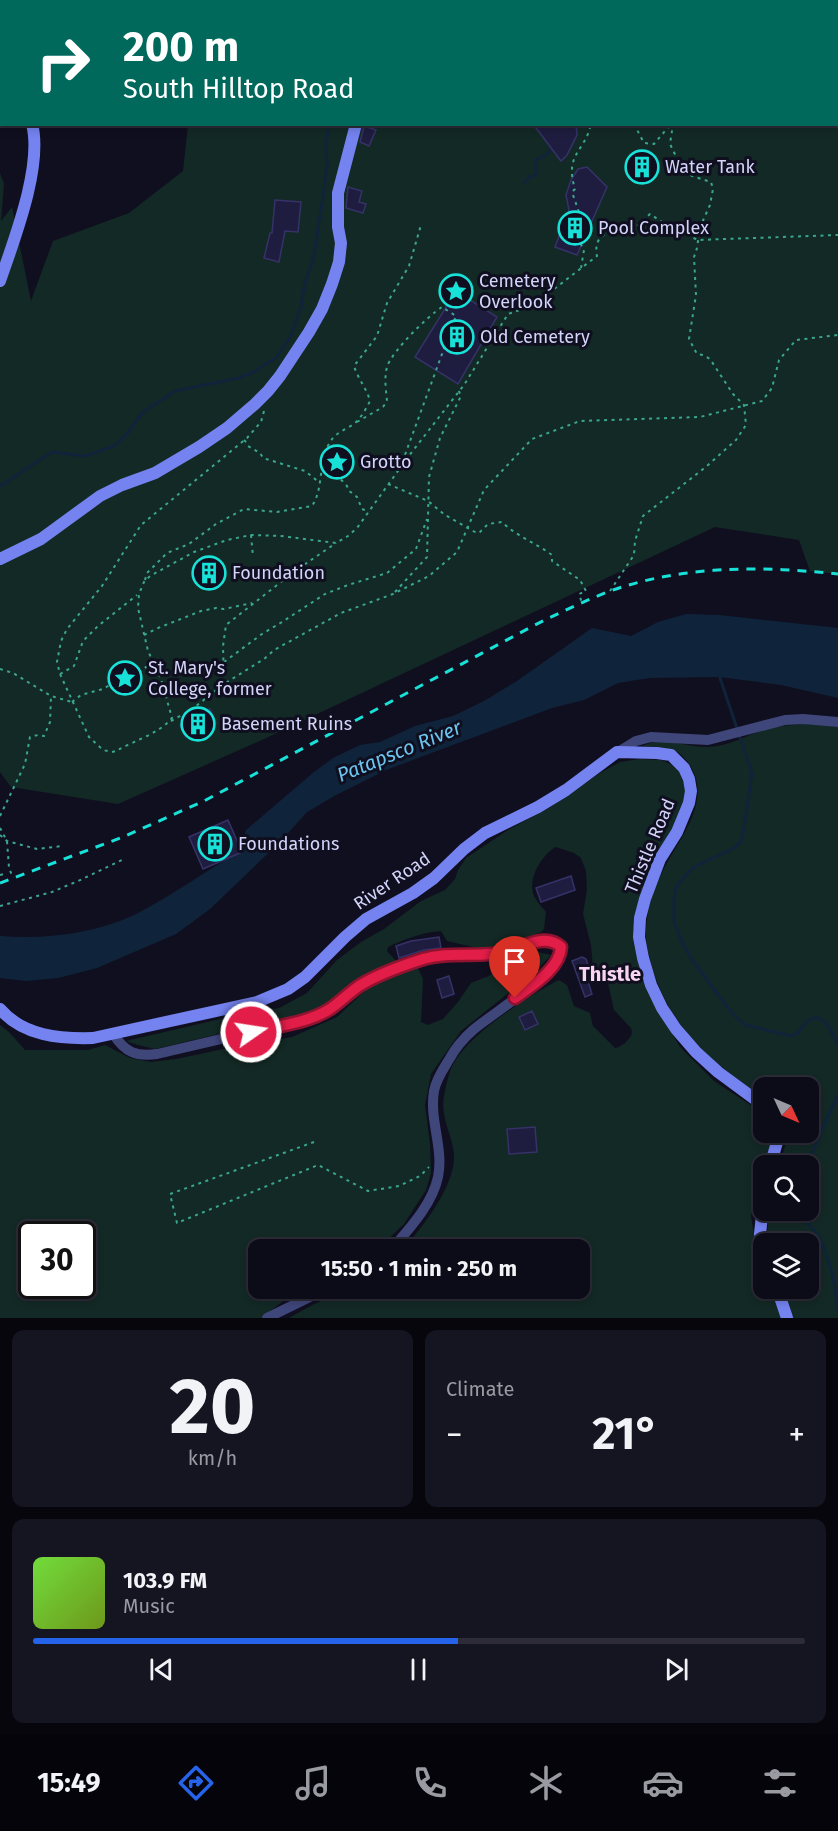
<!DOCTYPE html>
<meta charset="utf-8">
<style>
:root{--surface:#0c0b18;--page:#151421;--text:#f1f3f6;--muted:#9a9ba2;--line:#2c2b37;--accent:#2563eb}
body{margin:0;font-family:"Fira Sans",sans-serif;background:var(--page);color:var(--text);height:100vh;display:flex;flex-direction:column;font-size:22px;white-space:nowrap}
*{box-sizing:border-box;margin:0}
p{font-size:20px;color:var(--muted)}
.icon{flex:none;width:33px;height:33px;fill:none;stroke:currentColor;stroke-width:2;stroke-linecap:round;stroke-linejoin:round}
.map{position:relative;height:1318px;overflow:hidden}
.side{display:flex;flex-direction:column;gap:12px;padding:12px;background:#07060d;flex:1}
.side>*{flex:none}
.hud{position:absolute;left:0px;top:0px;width:838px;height:126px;box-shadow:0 3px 9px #0003,0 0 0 2px var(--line);background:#00695c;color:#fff;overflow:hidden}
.needle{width:39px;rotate:134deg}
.buttons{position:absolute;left:753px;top:1077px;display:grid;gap:12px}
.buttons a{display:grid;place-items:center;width:66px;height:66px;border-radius:12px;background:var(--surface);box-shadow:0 3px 9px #0003,0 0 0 2px var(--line);font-size:30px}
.speed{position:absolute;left:18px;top:1221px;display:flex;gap:12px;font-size:30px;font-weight:700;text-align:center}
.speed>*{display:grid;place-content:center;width:78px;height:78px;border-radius:50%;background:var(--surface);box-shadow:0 3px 9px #0003,0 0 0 2px var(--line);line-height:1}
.speed .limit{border:3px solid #111;border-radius:9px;background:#fff;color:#111}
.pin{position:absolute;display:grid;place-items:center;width:51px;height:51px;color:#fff;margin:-62px -26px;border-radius:50% 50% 50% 0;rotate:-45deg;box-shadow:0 0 6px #0007}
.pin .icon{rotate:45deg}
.me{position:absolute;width:66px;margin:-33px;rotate:77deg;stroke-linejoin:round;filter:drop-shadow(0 0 4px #0008)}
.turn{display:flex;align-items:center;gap:21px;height:126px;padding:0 24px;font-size:27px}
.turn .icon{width:78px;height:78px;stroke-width:2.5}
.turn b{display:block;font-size:42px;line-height:51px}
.big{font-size:45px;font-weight:700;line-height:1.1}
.side .card{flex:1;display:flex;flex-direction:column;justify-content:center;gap:9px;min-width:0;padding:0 21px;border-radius:12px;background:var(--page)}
.side .dial{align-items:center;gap:0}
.dial b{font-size:78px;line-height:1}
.song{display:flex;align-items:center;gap:18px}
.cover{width:72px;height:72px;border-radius:9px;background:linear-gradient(135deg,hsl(100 70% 55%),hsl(80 70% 35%))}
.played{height:6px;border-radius:3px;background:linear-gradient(90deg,var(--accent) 55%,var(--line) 55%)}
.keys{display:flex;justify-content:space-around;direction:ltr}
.heat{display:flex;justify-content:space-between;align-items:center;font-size:33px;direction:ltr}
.side .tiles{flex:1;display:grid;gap:12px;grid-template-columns:1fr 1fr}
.card:last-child{grid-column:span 2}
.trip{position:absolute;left:248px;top:1239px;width:342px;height:60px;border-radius:12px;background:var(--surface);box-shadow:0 3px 9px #0003,0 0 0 2px var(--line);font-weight:700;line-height:60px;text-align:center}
.tab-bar{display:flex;height:96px;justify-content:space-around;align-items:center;background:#05040a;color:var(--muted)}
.tab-bar .icon{width:42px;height:42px}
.tab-bar .current{color:var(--accent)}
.tab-bar b{font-size:27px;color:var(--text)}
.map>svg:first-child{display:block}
</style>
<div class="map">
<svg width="838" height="1318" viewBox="0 0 838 1318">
<rect width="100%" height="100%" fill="#100f20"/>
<g fill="#132925" fill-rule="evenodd">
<path d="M116,0h722v574l-28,-3 -11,-31 -84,-13 -451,212 -146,65 -107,-17 -11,-15v-599l4,11 -3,37 11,-14 19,94 22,-60 76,-28 54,-42 5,-46 649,-1v-122h-718z"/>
<path d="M804,724l34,3v591h-549l25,-14 38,-15 227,-1v-38l-176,-1c19,-21 53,-64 51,-95 -2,-20 -14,-37 -10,-58 2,-10 5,-26 11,-35 17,-28 74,-66 104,-81l8,5 7,21 16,7 3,13 22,22 4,-1 6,-4 6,-7 1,-4 -1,-4 -17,-18 -6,-27 -12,-10 -3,-5 -2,-23 -8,-31 4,-24 -1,-19 -5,-13 -7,-5 -18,-6c-15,8 -29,33 -22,49 3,6 8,11 12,16l-2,17 -3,3 -38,15 -8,1h-18l-30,-7 -6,-10c-18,1 -36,8 -53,16l-1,4 9,10 -3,3 -33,15 -40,31 -165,39 -17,-4 -12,-4 103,-24 50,-9 28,-15 30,-33 24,-18 23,-13 37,-28 24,-11 10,-11 3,-9 8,-12 42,-28 41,-22 51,-35 20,-11 20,-3 22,1 12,6 6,6 4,12 2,14 -53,132 6,36 10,28 31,53 34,34 38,25 11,9 1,17 11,1 -12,31 -5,6 -3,31 -4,15 3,18 13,-1 2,-22 39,-1v-44l-29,-1 8,-25 1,-7 20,-1v-44h-44l-1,10c-50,-36 -90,-66 -110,-128 -3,-10 -6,-21 -7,-31 -1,-20 5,-44 14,-62 14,-33 52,-71 32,-108 -12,-23 -27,-22 -50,-23 21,-10 43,1 65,1 20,0 40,-12 59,-18 13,-3 25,-4 38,-5zM764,1244h44v44h-44z"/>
<path d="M538,952l13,3 -14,15 -76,61 -30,43 -6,31 5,39 1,29 -5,17 -22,34 -26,25 -120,1v38l41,1 -38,29h-261v-293l9,7 16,18h63l17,-5 25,13 21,4 25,-3 57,-12 59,-10 45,-20 33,-31 46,-22 7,15 -2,43 7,3 15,-6 15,-17 13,-19 18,-7 16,-14 14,-2zM32,1234h50v52h-50z"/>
</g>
<path fill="#0f243a" d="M686,614l33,1 119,13v70l-57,-13 -61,-8 -71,1 -31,5 -34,17 -32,8 -166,62 -50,25 -29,17 -25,28 -72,69 -34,25 -79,34 -39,10 -32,3 -26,-3v-42c45,4 100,-3 140,-24 34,-18 66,-41 99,-60l7,-22 68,-58 19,-14 27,-13 20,-3 35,-16 38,-10 31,-15 33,-20 75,-53 39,8 27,-14z"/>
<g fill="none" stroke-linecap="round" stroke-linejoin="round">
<g stroke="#0f243a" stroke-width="3">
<path d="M331,0l1,2"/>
<path d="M524,183l6,-6 6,-2v-15l11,-6 6,-7"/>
<path d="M0,486l52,-34 33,4 29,-10 12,-11 17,-23 32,-21 64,-13 15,-6 13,-9 8,-4 15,-21 11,-31 4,-25 8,-22 11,-69 3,-28 -1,-19 3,-20"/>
<path d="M719,675l33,98 -9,61 -2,8 -7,6 -40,19 -10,10 -8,10 -2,11v23l6,17 12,22 39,52 14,13 46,11c10,-2 10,-11 18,-16 15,-10 24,15 29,25"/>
<path d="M806,1166l32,-72"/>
<path d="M796,1210c5,10 15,15 21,24 9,14 14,34 17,49 2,9 2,19 4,28"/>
</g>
</g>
<g fill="#1f1d3f" stroke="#353268" stroke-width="1.5">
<path d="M533,124h43l1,11 -10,20 -6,6z"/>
<path d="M364,126l12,4 -7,16 -9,-4z"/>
<circle cx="642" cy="167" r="10"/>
<path d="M587,167l20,20 -30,68 -22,-8 14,-37 -3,-15 5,-15 7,-11z"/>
<path d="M348,187l14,4 -3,11 7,2 -3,9 -17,-5z"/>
<path d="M275,200l26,2 -3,30 -13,-1 -6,31 -15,-4 6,-25h2z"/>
<path d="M456,291l41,26 -39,67 -43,-27z"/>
<path d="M210,709l6,14 -30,14 -6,-12z"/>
<path d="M228,820l14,32 -39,17 -14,-32z"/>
<path d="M571,876l4,14 -34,12 -5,-14z"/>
<path d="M439,937l2,11 -17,2 -25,8 -3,-12 15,-5z"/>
<path d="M582,957l4,2 6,17 -5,2 5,16 -7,3 -13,-36z"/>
<path d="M449,976l5,18 -12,4 -5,-18z"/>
<path d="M532,1011l6,13 -13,6 -6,-13z"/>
<path d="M535,1127l2,25 -28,2 -2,-25z"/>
</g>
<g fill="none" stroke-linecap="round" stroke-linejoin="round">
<g stroke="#3ba690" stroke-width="2" stroke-dasharray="3 4.5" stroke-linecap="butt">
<path d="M541,2v-2"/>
<path d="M565,2l2,-2"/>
<path d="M725,2l6,-2"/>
<path d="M634,124l10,19 10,1 17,-20"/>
<path d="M581,268l3,-18 -6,-11 3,-6 -2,-6 3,-6 -10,-29 3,-3c-11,-35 10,-37 16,-65"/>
<path d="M264,411l-3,11 -14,16 -106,87 -39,61 -35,43 -6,12 -4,21 3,12 29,63 14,13 9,2 4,-1c17,-10 43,-17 56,-33l-11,-39 -13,-28 -10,-43 1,-14 5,-12 6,-6 44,-24 33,-12 24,-5 30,1 55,7 12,-7 9,-8 51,-71 56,-72 44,-71 24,-8 65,-50c-5,-26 19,-25 37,-27l16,-15 21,14 27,12 140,-5"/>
<path d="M357,422l26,-15 4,-6c-1,-11 -3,-23 0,-34 5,-16 40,-50 55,-60l14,9 -54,147"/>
<path d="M244,440l3,3 1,3 12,7 3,5 42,13 15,12"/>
<path d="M323,467l9,3 15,16 1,4 9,7 5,12 7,3"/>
<path d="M388,484l40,17 17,14 30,17 4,1 9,-9 14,-2c14,14 34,21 50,33v6l28,19 6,11 -7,3 3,9"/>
<path d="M251,535l2,22"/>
<path d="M145,580l2,-7 20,-20 22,-9 27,-20 28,-15 33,3 35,-6c12,-18 6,-43 17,-62 5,-11 16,-14 25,-20 7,-6 12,-15 16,-23 -3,-12 -12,-22 -16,-35l23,-30 10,-33 22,-37 12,-41"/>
<path d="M610,591l24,-36 1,-14 8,-25 64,-50 29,-26 10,-15 -2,-20 -11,-11 -23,-35 -7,-4 -6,-1 -8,-15 7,-44 -2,-38 3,-9 3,-21 10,-22 3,-16 -2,-7 -19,-6 -9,-5 -13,-27 3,-20"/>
<path d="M395,592l32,-35 2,-80 11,-39 21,-42 -3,-7"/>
<path d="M144,635l14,-7 43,-17 15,-3 8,1 28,-6"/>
<path d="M224,662l38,-28 20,-12 43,-28 23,-9 39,-12 29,-24 11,-30"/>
<path d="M0,669l13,4 38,23 21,6"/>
<path d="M60,674l14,-8 9,-25 15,-15 39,-31"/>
<path d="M224,683l-1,-37 3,-21 69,-54 41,-28"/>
<path d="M72,702l9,-7 22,-6 25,-15 7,1 18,-13"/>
<path d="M171,721l20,-11 33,-26 40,-25 10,-9 67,-37 52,-19 36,-18 28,-24 27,-62 48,-51 48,-18 120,-4 62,-16 10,-13 7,-28 17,-20 42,-5"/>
<path d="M0,816l25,-52 5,-27 8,-2 6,1 6,-14 1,-26"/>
<path d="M0,828l7,13 2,27 4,10"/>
<path d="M0,835l7,6 30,8 25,-3"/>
<path d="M0,875l4,-1"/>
<path d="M0,906l52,-14 26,-11 44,-21"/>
<path d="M314,1142l-144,52 7,29 141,-58 50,26 31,-5 21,-10 9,-9"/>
</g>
<g stroke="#3f467a" stroke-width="10">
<path d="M618,752l18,-11 15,-4 57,3 77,-20 18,-1 35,3"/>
<path d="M114,1035c11,17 22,22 43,19l145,-34c10,-3 21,-6 30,-12 12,-9 23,-20 37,-28 16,-8 35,-14 52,-20 27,-9 56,-2 83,-7 18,-4 41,-21 57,-6 -1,26 -68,66 -88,83 -9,8 -17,17 -23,28 -6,10 -14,21 -16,33 -5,28 10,58 4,86 -6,28 -29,52 -47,73"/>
<path d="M267,1318l61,-30"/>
</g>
<g stroke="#7483f0" stroke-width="12">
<path d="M356,0l1,2"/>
<path d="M0,87l2,1"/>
<path d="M0,281c14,-41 43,-115 32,-157"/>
<path d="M0,559l41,-20 59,-43 22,-11 33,-12 44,-26 28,-19 28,-24 13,-13 12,-15 29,-44 13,-23 10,-25 7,-22 2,-19 -3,-16v-34l18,-69"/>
<path d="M0,1009c23,27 60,30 93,29l164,-36 31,-13 17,-12 40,-40 21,-18 47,-26 21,-15 30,-29 21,-16 53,-26 28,-17 51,-38 40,1 14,2 13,13 5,11 2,12 -2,12 -12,29 -17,27 -15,40 -5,19 -1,19 4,21 8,27 11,23 14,21 20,23 22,20 46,34"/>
<path d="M770,1166l10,-34"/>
<path d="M764,1196l-4,38 4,21"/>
<path d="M777,1288l10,30"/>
</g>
<path stroke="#18e1d8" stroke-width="3" stroke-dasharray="9 8" stroke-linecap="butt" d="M0,883l123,-46 81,-36 331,-176c24,-12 49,-24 75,-34 74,-26 152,-25 228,-17"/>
</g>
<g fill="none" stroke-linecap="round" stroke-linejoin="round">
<g stroke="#92132f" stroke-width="15">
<path id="route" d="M251,1032c26,-6 57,-9 79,-23 10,-7 19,-16 29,-23 19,-12 42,-20 64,-27 27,-8 55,-1 82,-7 17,-4 40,-20 56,-5 -1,22 -30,39 -46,51"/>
</g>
<use href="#route" stroke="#e11d48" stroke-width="10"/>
</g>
<defs>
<g id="building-ring" transform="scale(1.725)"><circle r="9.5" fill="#100f20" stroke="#18e1d8" stroke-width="1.5"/><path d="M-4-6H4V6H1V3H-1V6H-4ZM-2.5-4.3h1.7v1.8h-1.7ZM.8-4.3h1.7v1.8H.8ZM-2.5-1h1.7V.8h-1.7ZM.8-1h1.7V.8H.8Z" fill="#18e1d8"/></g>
<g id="sight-ring" transform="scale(1.725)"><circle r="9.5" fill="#100f20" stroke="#18e1d8" stroke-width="1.5"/><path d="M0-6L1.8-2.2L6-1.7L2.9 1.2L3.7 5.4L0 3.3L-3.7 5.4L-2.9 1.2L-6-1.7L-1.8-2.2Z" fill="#18e1d8"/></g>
</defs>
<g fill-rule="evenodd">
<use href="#building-ring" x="642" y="167"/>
<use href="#building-ring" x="575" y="228"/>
<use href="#sight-ring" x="456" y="291"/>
<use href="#building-ring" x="457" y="337"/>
<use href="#sight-ring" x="337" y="462"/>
<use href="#building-ring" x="209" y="573"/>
<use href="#sight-ring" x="125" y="678"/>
<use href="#building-ring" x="198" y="724"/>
<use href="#building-ring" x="215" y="844"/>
</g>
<g text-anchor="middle" stroke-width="6" stroke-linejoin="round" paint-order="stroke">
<g font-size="18" fill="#d3d4fa" stroke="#100f20" text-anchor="start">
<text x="665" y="173">Water Tank</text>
<text x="598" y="234">Pool Complex</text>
<text x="479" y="287">Cemetery<tspan x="479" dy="21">Overlook</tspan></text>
<text x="480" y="343">Old Cemetery</text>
<text x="360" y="468">Grotto</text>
<text x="232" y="579">Foundation</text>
<text x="148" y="674">St. Mary's<tspan x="148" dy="21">College, former</tspan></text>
<text x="221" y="730">Basement Ruins</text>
<text x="238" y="850">Foundations</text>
</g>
<g font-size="18" fill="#d3d4fa" stroke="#100f20">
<text transform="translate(650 846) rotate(-67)" y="6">Thistle Road</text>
<text transform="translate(392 881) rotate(-34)" y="6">River Road</text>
</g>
<g font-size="20" font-style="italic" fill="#6cc5ef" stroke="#100f20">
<text transform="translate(399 751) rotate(-22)" y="7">Patapsco River</text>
</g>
<g font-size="20" font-weight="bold" fill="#fad5f2" stroke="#100f20">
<text x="610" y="981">Thistle</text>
</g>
</g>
</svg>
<div class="buttons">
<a><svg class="needle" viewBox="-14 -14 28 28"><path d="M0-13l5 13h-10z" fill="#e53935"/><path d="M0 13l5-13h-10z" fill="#9a9ba2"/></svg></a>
<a><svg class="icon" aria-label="search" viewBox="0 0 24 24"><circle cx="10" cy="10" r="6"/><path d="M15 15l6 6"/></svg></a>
<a><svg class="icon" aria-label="layers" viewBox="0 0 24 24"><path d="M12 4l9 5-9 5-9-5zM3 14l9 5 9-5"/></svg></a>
</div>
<div class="speed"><div class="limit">30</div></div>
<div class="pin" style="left:515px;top:998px;background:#d93025"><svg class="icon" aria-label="arrive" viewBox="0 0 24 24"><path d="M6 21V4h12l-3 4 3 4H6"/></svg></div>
<svg class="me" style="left:251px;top:1032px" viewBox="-20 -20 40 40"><circle r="17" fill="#e11d48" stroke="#fff" stroke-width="3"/><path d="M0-11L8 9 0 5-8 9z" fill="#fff"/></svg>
<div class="trip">15:50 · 1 min · 250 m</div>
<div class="hud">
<div class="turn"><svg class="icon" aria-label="right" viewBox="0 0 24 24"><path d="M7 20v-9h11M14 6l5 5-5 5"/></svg><div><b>200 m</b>South Hilltop Road</div></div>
</div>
</div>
<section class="side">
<div class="tiles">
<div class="card dial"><b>20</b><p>km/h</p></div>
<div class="card"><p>Climate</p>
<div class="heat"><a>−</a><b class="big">21°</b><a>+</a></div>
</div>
<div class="card">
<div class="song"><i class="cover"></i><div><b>103.9 FM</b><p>Music</p></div></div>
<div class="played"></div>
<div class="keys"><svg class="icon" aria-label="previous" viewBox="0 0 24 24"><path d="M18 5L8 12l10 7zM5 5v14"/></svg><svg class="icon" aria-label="pause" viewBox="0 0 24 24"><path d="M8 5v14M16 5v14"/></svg><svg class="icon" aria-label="next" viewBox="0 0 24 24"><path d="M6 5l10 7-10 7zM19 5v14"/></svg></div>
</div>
</div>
</section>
<nav class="tab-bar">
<b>15:49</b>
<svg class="icon current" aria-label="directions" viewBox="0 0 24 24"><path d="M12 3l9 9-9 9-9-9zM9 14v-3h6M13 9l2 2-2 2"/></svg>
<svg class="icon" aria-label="music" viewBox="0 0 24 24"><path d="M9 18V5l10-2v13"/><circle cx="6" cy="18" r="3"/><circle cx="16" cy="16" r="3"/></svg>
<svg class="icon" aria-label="phone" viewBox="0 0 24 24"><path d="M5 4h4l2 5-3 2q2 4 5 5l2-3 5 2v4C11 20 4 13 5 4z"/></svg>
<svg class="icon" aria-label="climate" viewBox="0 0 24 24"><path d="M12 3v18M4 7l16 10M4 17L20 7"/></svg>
<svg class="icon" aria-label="car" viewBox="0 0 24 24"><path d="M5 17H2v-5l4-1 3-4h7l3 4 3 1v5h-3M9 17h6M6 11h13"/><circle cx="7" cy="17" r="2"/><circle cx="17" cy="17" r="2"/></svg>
<svg class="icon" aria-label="filters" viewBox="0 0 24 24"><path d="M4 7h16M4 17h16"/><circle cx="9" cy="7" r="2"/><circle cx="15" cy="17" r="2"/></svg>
</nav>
